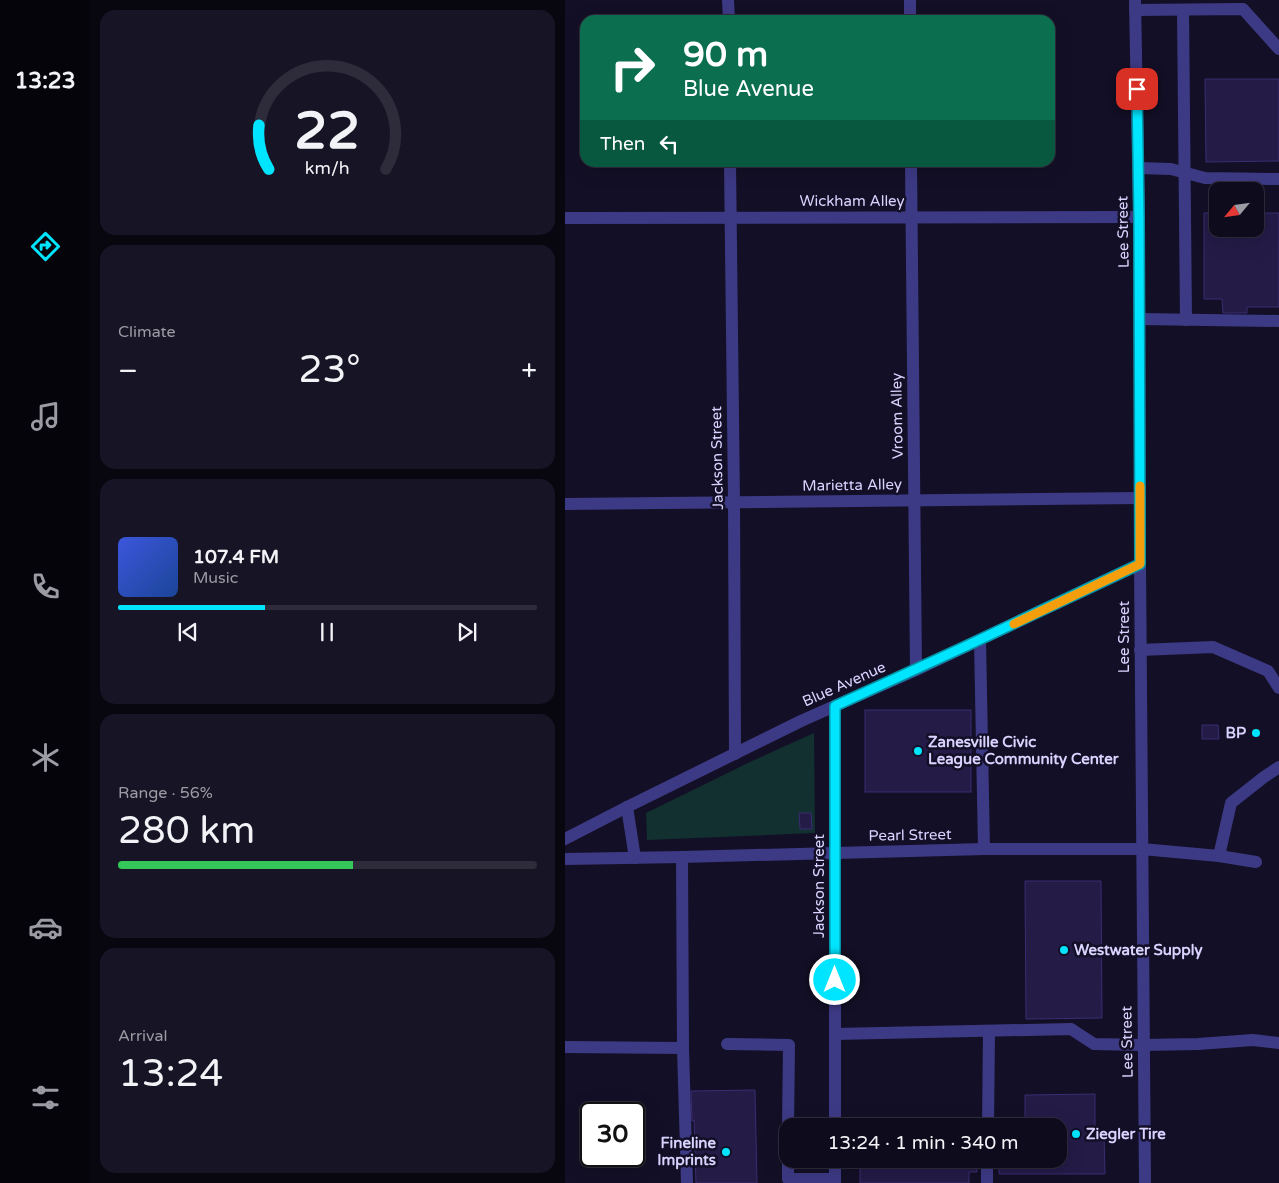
<!DOCTYPE html>
<meta charset="utf-8">
<style>
:root{--surface:#0e0b1c;--page:#171425;--text:#f1f3f6;--muted:#9b9ba3;--line:#2e2b3b;--accent:#00e5ff}
body{margin:0;font-family:"Varela Round",sans-serif;background:var(--page);color:var(--text);height:100vh;display:flex;flex-direction:column;font-size:19px;white-space:nowrap}
*{box-sizing:border-box;margin:0}
p{font-size:16px;color:var(--muted)}
.icon{flex:none;width:28px;height:28px;fill:none;stroke:currentColor;stroke-width:2;stroke-linecap:round;stroke-linejoin:round}
.map{position:relative;flex:1;overflow:hidden}
.sheet{display:flex;flex-direction:column;gap:10px;padding:10px;background:#08060f;width:475px}
.sheet>*{flex:none}
.banner{position:absolute;left:15px;top:15px;width:475px;height:152px;border-radius:15px;box-shadow:0 5px 20px #0002,0 0 0 1px var(--line);background:#0b6e4f;color:#fff;overflow:hidden}
.needle{width:32px;rotate:241deg}
.controls{position:absolute;left:644px;top:182px;display:grid;gap:10px}
.controls a{display:grid;place-items:center;width:55px;height:55px;border-radius:10px;background:var(--surface);box-shadow:0 5px 20px #0002,0 0 0 1px var(--line);font-size:25px}
.speed{position:absolute;left:15px;top:1102px;display:flex;gap:10px;font-size:25px;font-weight:700;text-align:center}
.speed>*{display:grid;place-content:center;width:65px;height:65px;border-radius:50%;background:var(--surface);box-shadow:0 5px 20px #0002,0 0 0 1px var(--line);line-height:1}
.speed .limit{border:2px solid #111;border-radius:8px;background:#fff;color:#111}
.pin{position:absolute;display:grid;place-items:center;width:42px;height:42px;color:#fff;margin:-21px;border-radius:10px;box-shadow:0 2px 8px #0006}
.me{position:absolute;width:55px;margin:-28px;rotate:0deg;stroke-linejoin:round;filter:drop-shadow(0 0 4px #0008)}
.turn{display:flex;align-items:center;gap:18px;height:105px;padding:0 20px;font-size:22px}
.turn .icon{width:65px;height:65px;stroke-width:2.5}
.turn b{display:block;font-size:35px;line-height:42px}
.then{display:flex;align-items:center;height:48px;padding:0 20px;background:#0003;gap:10px;font-size:19px}
.big{font-size:38px;font-weight:600;line-height:1.1}
.sheet .tile{flex:1;display:flex;flex-direction:column;justify-content:center;gap:8px;min-width:0;padding:0 18px;border-radius:15px;background:var(--page)}
.sheet .dial{align-items:center;gap:0}
.dial svg{height:130px;overflow:visible;fill:none;stroke:var(--line);stroke-width:7;stroke-linecap:round;text-anchor:middle}
.dial text{fill:var(--text);stroke:none}
.song{display:flex;align-items:center;gap:15px}
.cover{width:60px;height:60px;border-radius:8px;background:linear-gradient(135deg,hsl(230 70% 55%),hsl(220 70% 35%))}
.played{height:5px;border-radius:2px;background:linear-gradient(90deg,var(--accent) 35%,var(--line) 35%)}
.keys{display:flex;justify-content:space-around;direction:ltr}
.heat{display:flex;justify-content:space-between;align-items:center;font-size:28px;direction:ltr}
.charge{height:8px;border-radius:4px;background:linear-gradient(90deg,#34c759 56%,var(--line) 0)}
.trip{position:absolute;left:214px;top:1118px;width:288px;height:50px;border-radius:15px;background:var(--surface);box-shadow:0 5px 20px #0002,0 0 0 1px var(--line);font-weight:600;line-height:50px;text-align:center}
main{display:flex;flex:1;min-height:0}
.tabs{display:flex;flex-direction:column;width:90px;justify-content:space-around;align-items:center;background:#06040b;color:var(--muted)}
.tabs .icon{width:35px;height:35px}
.tabs .selected{color:var(--accent)}
.tabs b{font-size:22px;color:var(--text)}
.map>svg:first-child{display:block}
</style>
<main>
<nav class="tabs">
<b>13:23</b>
<svg class="icon selected" aria-label="directions" viewBox="0 0 24 24"><path d="M12 3l9 9-9 9-9-9zM9 14v-3h6M13 9l2 2-2 2"/></svg>
<svg class="icon" aria-label="music" viewBox="0 0 24 24"><path d="M9 18V5l10-2v13"/><circle cx="6" cy="18" r="3"/><circle cx="16" cy="16" r="3"/></svg>
<svg class="icon" aria-label="phone" viewBox="0 0 24 24"><path d="M5 4h4l2 5-3 2q2 4 5 5l2-3 5 2v4C11 20 4 13 5 4z"/></svg>
<svg class="icon" aria-label="climate" viewBox="0 0 24 24"><path d="M12 3v18M4 7l16 10M4 17L20 7"/></svg>
<svg class="icon" aria-label="car" viewBox="0 0 24 24"><path d="M5 17H2v-5l4-1 3-4h7l3 4 3 1v5h-3M9 17h6M6 11h13"/><circle cx="7" cy="17" r="2"/><circle cx="17" cy="17" r="2"/></svg>
<svg class="icon" aria-label="filters" viewBox="0 0 24 24"><path d="M4 7h16M4 17h16"/><circle cx="9" cy="7" r="2"/><circle cx="15" cy="17" r="2"/></svg>
</nav>
<section class="sheet">
<div class="tile dial"><svg viewBox="0 0 100 80">
<path d="M14 69A42 42 0 1 1 86 69"/>
<path d="M14 69A42 42 0 0 1 8 42" stroke="#00e5ff"/>
<text x="50" y="56" font-size="32" font-weight="700">22</text>
<text x="50" y="72" font-size="11">km/h</text>
</svg></div>
<div class="tile"><p>Climate</p>
<div class="heat"><a>−</a><b class="big">23°</b><a>+</a></div>
</div>
<div class="tile">
<div class="song"><i class="cover"></i><div><b>107.4 FM</b><p>Music</p></div></div>
<div class="played"></div>
<div class="keys"><svg class="icon" aria-label="previous" viewBox="0 0 24 24"><path d="M18 5L8 12l10 7zM5 5v14"/></svg><svg class="icon" aria-label="pause" viewBox="0 0 24 24"><path d="M8 5v14M16 5v14"/></svg><svg class="icon" aria-label="next" viewBox="0 0 24 24"><path d="M6 5l10 7-10 7zM19 5v14"/></svg></div>
</div>
<div class="tile"><p>Range · 56%</p><b class="big">280 km</b><div class="charge"></div></div>
<div class="tile"><p>Arrival</p><b class="big">13:24</b></div>
</section>
<div class="map">
<svg width="714" height="1183" viewBox="0 0 714 1183">
<rect width="100%" height="100%" fill="#130f26"/>
<path fill="#12302f" d="M249,733l1,100 -168,7 -1,-27 104,-51z"/>
<g fill="#241b47" stroke="#3b2d73">
<path d="M640,79h74v82l-73,1z"/>
<path d="M639,213h13v16h38v-16h24v94h-32v6h-24l-1,-14h-18z"/>
<rect x="300" y="710" width="106" height="82"/>
<path d="M637,725h16l1,14h-17z"/>
<path d="M234,813h12l1,16h-12z"/>
<path d="M460,881h76l1,137 -76,1z"/>
<path d="M190,1090l2,93h-61l-2,-63 -2,1 -1,-30z"/>
<path d="M530,1094v40h9l1,40h-106v-15h58v-33h-32v-31z"/>
<path d="M295,1159h117v13h-8v11h-109z"/>
</g>
<g fill="none" stroke-linecap="round" stroke-linejoin="round">
<g stroke="#3d3a85" stroke-width="12">
<path d="M163,0l1,20"/>
<path d="M345,0v20"/>
<path d="M570,0l4,217 1,347 5,619"/>
<path d="M570,10l108,-1 36,40"/>
<path d="M618,10l3,310"/>
<path d="M165,162l4,340 1,252"/>
<path d="M346,162l5,508"/>
<path d="M573,168l33,1 34,9 74,1"/>
<path d="M0,218l574,-1"/>
<path d="M575,319l139,2"/>
<path d="M0,504l575,-6"/>
<path d="M415,640l4,209"/>
<path d="M575,650l73,-3 55,24 11,17"/>
<path d="M270,707v419"/>
<path d="M62,807l8,51"/>
<path d="M0,839l62,-32 174,-86 115,-51 224,-106"/>
<path d="M654,856l12,-53 33,-26 15,-10"/>
<path d="M117,857l1,191 4,135"/>
<path d="M0,859l117,-2 302,-8h158l77,7 37,6"/>
<path d="M270,1034l236,-5 23,15 49,1 55,-1 55,-4 26,3"/>
<path d="M162,1044l62,1 -1,81"/>
<path d="M0,1047l118,1"/>
<path d="M423,1126l1,-95"/>
<path d="M223,1159v20h47"/>
<path d="M270,1159v24"/>
<path d="M422,1183v-24"/>
</g>
</g>
<g fill="none" stroke-linecap="round" stroke-linejoin="round">
<g stroke="#0095a6" stroke-width="12">
<path id="route" d="M270,980v-274l129,-59 176,-83 -1,-347 -2,-128"/>
</g>
<use href="#route" stroke="#00e5ff" stroke-width="9"/>
<path stroke="#f59e0b" stroke-width="9" d="M449,624l126,-60v-78"/>
</g>
<g fill="#00e5ff" stroke="#130f26" stroke-width="2">
<circle cx="691" cy="733" r="5"/>
<circle cx="353" cy="751" r="5"/>
<circle cx="499" cy="950" r="5"/>
<circle cx="511" cy="1134" r="5"/>
<circle cx="161" cy="1152" r="5"/>
</g>
<g text-anchor="middle" stroke-width="5" stroke-linejoin="round" paint-order="stroke">
<g font-size="15" fill="#d9d4ff" stroke="#130f26">
<text x="287" y="206">Wickham Alley</text>
<text transform="translate(558 232) rotate(-91)" y="5">Lee Street</text>
<text transform="translate(332 416) rotate(-91)" y="5">Vroom Alley</text>
<text transform="translate(152 458) rotate(-91)" y="5">Jackson Street</text>
<text transform="translate(287 485) rotate(-1)" y="5">Marietta Alley</text>
<text transform="translate(559 637) rotate(-90)" y="5">Lee Street</text>
<text transform="translate(279 684) rotate(-24)" y="5">Blue Avenue</text>
<text transform="translate(345 835) rotate(-1)" y="5">Pearl Street</text>
<text transform="translate(254 886) rotate(-90)" y="5">Jackson Street</text>
<text transform="translate(562 1042) rotate(-91)" y="5">Lee Street</text>
</g>
<g font-size="15" font-weight="bold" fill="#d9d4ff" stroke="#130f26" text-anchor="start">
<text x="681" y="738" text-anchor="end">BP</text>
<text x="363" y="747">Zanesville Civic<tspan x="363" dy="17">League Community Center</tspan></text>
<text x="509" y="955">Westwater Supply</text>
<text x="521" y="1139">Ziegler Tire</text>
<text x="151" y="1148" text-anchor="end">Fineline<tspan x="151" dy="17">Imprints</tspan></text>
</g>
</g>
</svg>
<div class="controls">
<a><svg class="needle" viewBox="-14 -14 28 28"><path d="M0-13l5 13h-10z" fill="#e53935"/><path d="M0 13l5-13h-10z" fill="#9b9ba3"/></svg></a>
</div>
<div class="speed"><div class="limit">30</div></div>
<div class="pin" style="left:572px;top:89px;background:#d93025"><svg class="icon" aria-label="arrive" viewBox="0 0 24 24"><path d="M6 21V4h12l-3 4 3 4H6"/></svg></div>
<svg class="me" style="left:270px;top:980px" viewBox="-20 -20 40 40"><circle r="17" fill="#00e5ff" stroke="#fff" stroke-width="3"/><path d="M0-11L8 9 0 5-8 9z" fill="#fff"/></svg>
<div class="trip">13:24 · 1 min · 340 m</div>
<div class="banner">
<div class="turn"><svg class="icon" aria-label="right" viewBox="0 0 24 24"><path d="M7 20v-9h11M14 6l5 5-5 5"/></svg><div><b>90 m</b>Blue Avenue</div></div>
<div class="then">Then<svg class="icon" aria-label="left" viewBox="0 0 24 24"><path d="M17 20v-9H6M10 6l-5 5 5 5"/></svg></div>
</div>
</div>
</main>
